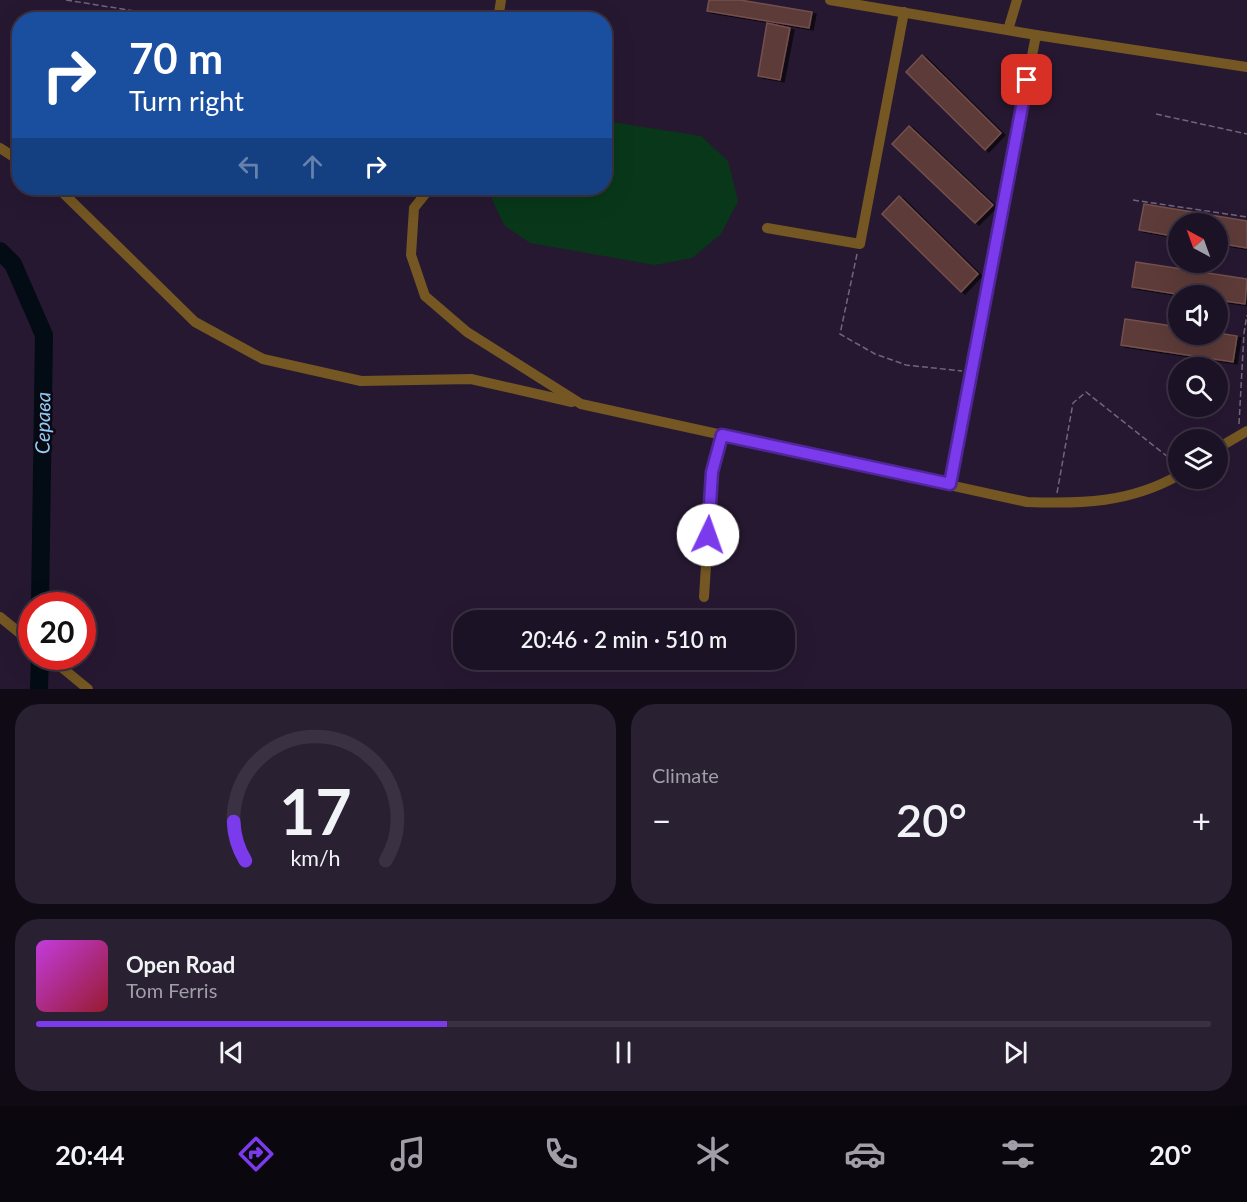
<!DOCTYPE html>
<meta charset="utf-8">
<style>
:root{--surface:#1c1225;--page:#292032;--text:#f1f3f6;--muted:#a09ea7;--line:#3a3242;--accent:#7c3aed}
body{margin:0;font-family:Lato,sans-serif;background:var(--page);color:var(--text);height:100vh;display:flex;flex-direction:column;font-size:22px;white-space:nowrap}
*{box-sizing:border-box;margin:0}
p{font-size:20px;color:var(--muted)}
.icon{flex:none;width:33px;height:33px;fill:none;stroke:currentColor;stroke-width:2;stroke-linecap:round;stroke-linejoin:round}
.map{position:relative;height:689px;overflow:hidden}
.side{display:flex;flex-direction:column;gap:15px;padding:15px;background:#0f0a14;flex:1}
.side>*{flex:none}
.guide{position:absolute;left:12px;top:12px;width:600px;height:183px;border-radius:24px;box-shadow:0 6px 24px #0002,0 0 0 2px var(--line);background:#1a4fa0;color:#fff;overflow:hidden}
.needle{width:39px;rotate:319deg}
.tools{position:absolute;left:1168px;top:213px;display:grid;gap:12px}
.tools a{display:grid;place-items:center;width:60px;height:60px;border-radius:50%;background:var(--surface);box-shadow:0 6px 24px #0002,0 0 0 2px var(--line);font-size:30px}
.speed{position:absolute;left:18px;top:592px;display:flex;gap:12px;font-size:30px;font-weight:700;text-align:center}
.speed>*{display:grid;place-content:center;width:78px;height:78px;border-radius:50%;background:var(--surface);box-shadow:0 6px 24px #0002,0 0 0 2px var(--line);line-height:1}
.speed .limit{border:9px solid #d22;background:#fff;color:#111}
.pin{position:absolute;display:grid;place-items:center;width:51px;height:51px;color:#fff;margin:-26px;border-radius:12px;box-shadow:0 3px 9px #0006}
.me{position:absolute;width:66px;margin:-33px;rotate:3deg;stroke-linejoin:round;filter:drop-shadow(0 0 4px #0008)}
.turn{display:flex;align-items:center;gap:21px;height:126px;padding:0 18px;font-size:27px}
.turn .icon{width:78px;height:78px;stroke-width:2.5}
.turn b{display:block;font-size:42px;line-height:51px}
.lanes{display:flex;align-items:center;height:57px;padding:0 18px;background:#0003;justify-content:center;gap:30px;direction:ltr}
.lanes .off{opacity:.35}
.big{font-size:45px;font-weight:600;line-height:1.1}
.side .tile{flex:1;display:flex;flex-direction:column;justify-content:center;gap:9px;min-width:0;padding:0 21px;border-radius:24px;background:var(--page)}
.side .dial{align-items:center;gap:0}
.dial svg{height:156px;overflow:visible;fill:none;stroke:var(--line);stroke-width:7;stroke-linecap:round;text-anchor:middle}
.dial text{fill:var(--text);stroke:none}
.song{display:flex;align-items:center;gap:18px}
.cover{width:72px;height:72px;border-radius:9px;background:linear-gradient(135deg,hsl(290 70% 55%),hsl(350 70% 35%))}
.played{height:6px;border-radius:3px;background:linear-gradient(90deg,var(--accent) 35%,var(--line) 35%)}
.keys{display:flex;justify-content:space-around;direction:ltr}
.heat{display:flex;justify-content:space-between;align-items:center;font-size:33px;direction:ltr}
.side .tiles{flex:1;display:grid;gap:15px;grid-template-columns:1fr 1fr}
.tile:last-child{grid-column:span 2}
.trip{position:absolute;left:453px;top:610px;width:342px;height:60px;border-radius:24px;background:var(--surface);box-shadow:0 6px 24px #0002,0 0 0 2px var(--line);font-weight:600;line-height:60px;text-align:center}
.dock{display:flex;height:96px;justify-content:space-around;align-items:center;background:#0b070f;color:var(--muted)}
.dock .icon{width:42px;height:42px}
.dock .active{color:var(--accent)}
.dock b{font-size:27px;color:var(--text)}
.map>svg:first-child{display:block}
</style>
<div class="map">
<svg width="1247" height="689" viewBox="0 0 1247 689">
<defs>
<filter id="shadow"><feDropShadow dx="4" dy="2" stdDeviation="0" flood-color="#0009"/></filter>
</defs>
<rect width="100%" height="100%" fill="#261831"/>
<path fill="#083819" d="M605,121l96,15 27,25 10,40 -17,33 -29,24 -37,7 -125,-22 -26,-18 -12,-26 -1,-11h113z"/>
<g fill="none" stroke-linecap="round" stroke-linejoin="round">
<g stroke="#030c14" stroke-width="18">
<path d="M0,251l13,13 31,71 -4,271"/>
<path d="M39,689l1,-32"/>
</g>
</g>
<g fill="#5d3a37" stroke="#74504c" stroke-width="1.5" filter="url(#shadow)">
<path d="M709,0h31l72,12 -3,16 -102,-17z"/>
<path d="M767,23l23,5 -10,52 -22,-4z"/>
<path d="M922,55l79,78 -16,17 -79,-78z"/>
<path d="M909,126l84,79 -18,18 -83,-79z"/>
<path d="M899,196l79,78 -17,18 -79,-78z"/>
<path d="M1144,204l103,17v27l-29,-5v-19h-39v13l-40,-7z"/>
<path d="M1136,262l111,17 -2,25 -27,-4v-4h-29l-57,-9z"/>
<path d="M1125,319l54,8v7l39,-1 19,3 -4,26 -112,-17z"/>
</g>
<g fill="none" stroke-linecap="round" stroke-linejoin="round">
<g stroke="#71657b" stroke-width="1.5" stroke-dasharray="6 3" stroke-linecap="butt">
<path d="M66,0l125,20"/>
<path d="M1156,114l91,20"/>
<path d="M1133,200l114,17"/>
<path d="M857,254l-17,80 35,20 31,11 56,6"/>
<path d="M1239,424l5,-91 3,-18"/>
<path d="M1057,493l16,-90 13,-11 92,73"/>
</g>
<g stroke="#745722" stroke-width="10">
<path d="M830,0l206,35 211,32"/>
<path d="M498,20l3,-20"/>
<path d="M1008,30l9,-30"/>
<path d="M0,148l20,13"/>
<path d="M58,188l137,134 68,37 98,22 110,-2 101,23"/>
<path d="M430,188l-16,20 -3,47 14,41 42,36 114,72 446,98c54,2 103,1 152,-27"/>
<path d="M767,228l93,16 44,-232"/>
<path d="M1218,448l29,-17"/>
<path d="M950,484l86,-449"/>
<path d="M704,597l8,-125 10,-37"/>
<path d="M0,617l32,26"/>
<path d="M49,657l39,32"/>
</g>
</g>
<g fill="none" stroke-linecap="round" stroke-linejoin="round">
<g stroke="#51269a" stroke-width="15">
<path id="route" d="M708,535l4,-63 10,-37 228,49 77,-404"/>
</g>
<use href="#route" stroke="#7c3aed" stroke-width="10"/>
</g>
<g text-anchor="middle" stroke-width="5" stroke-linejoin="round" paint-order="stroke">
<g font-size="20" font-style="italic" fill="#8dcef7" stroke="#0c0711">
<text transform="translate(43 423) rotate(-89)" y="7">Серава</text>
</g>
</g>
</svg>
<div class="tools">
<a><svg class="needle" viewBox="-14 -14 28 28"><path d="M0-13l5 13h-10z" fill="#e53935"/><path d="M0 13l5-13h-10z" fill="#a09ea7"/></svg></a>
<a><svg class="icon" aria-label="sound" viewBox="0 0 24 24"><path d="M4 9h4l5-4v14l-5-4H4zM17 9q2 3 0 6"/></svg></a>
<a><svg class="icon" aria-label="search" viewBox="0 0 24 24"><circle cx="10" cy="10" r="6"/><path d="M15 15l6 6"/></svg></a>
<a><svg class="icon" aria-label="layers" viewBox="0 0 24 24"><path d="M12 4l9 5-9 5-9-5zM3 14l9 5 9-5"/></svg></a>
</div>
<div class="speed"><div class="limit">20</div></div>
<div class="pin" style="left:1027px;top:80px;background:#d93025"><svg class="icon" aria-label="arrive" viewBox="0 0 24 24"><path d="M6 21V4h12l-3 4 3 4H6"/></svg></div>
<svg class="me" style="left:708px;top:535px" viewBox="-20 -20 40 40"><circle r="19" fill="#fff"/><path d="M0-13L10 11 0 6-10 11z" fill="#7c3aed"/></svg>
<div class="trip">20:46 · 2 min · 510 m</div>
<div class="guide">
<div class="turn"><svg class="icon" aria-label="right" viewBox="0 0 24 24"><path d="M7 20v-9h11M14 6l5 5-5 5"/></svg><div><b>70 m</b>Turn right</div></div>
<div class="lanes"><svg class="icon off" aria-label="left" viewBox="0 0 24 24"><path d="M17 20v-9H6M10 6l-5 5 5 5"/></svg><svg class="icon off" aria-label="ahead" viewBox="0 0 24 24"><path d="M12 20V5M6 11l6-6 6 6"/></svg><svg class="icon" aria-label="right" viewBox="0 0 24 24"><path d="M7 20v-9h11M14 6l5 5-5 5"/></svg></div>
</div>
</div>
<section class="side">
<div class="tiles">
<div class="tile dial"><svg viewBox="0 0 100 80">
<path d="M14 69A42 42 0 1 1 86 69"/>
<path d="M14 69A42 42 0 0 1 8 49" stroke="#7c3aed"/>
<text x="50" y="56" font-size="32" font-weight="700">17</text>
<text x="50" y="72" font-size="11">km/h</text>
</svg></div>
<div class="tile"><p>Climate</p>
<div class="heat"><a>−</a><b class="big">20°</b><a>+</a></div>
</div>
<div class="tile">
<div class="song"><i class="cover"></i><div><b>Open Road</b><p>Tom Ferris</p></div></div>
<div class="played"></div>
<div class="keys"><svg class="icon" aria-label="previous" viewBox="0 0 24 24"><path d="M18 5L8 12l10 7zM5 5v14"/></svg><svg class="icon" aria-label="pause" viewBox="0 0 24 24"><path d="M8 5v14M16 5v14"/></svg><svg class="icon" aria-label="next" viewBox="0 0 24 24"><path d="M6 5l10 7-10 7zM19 5v14"/></svg></div>
</div>
</div>
</section>
<nav class="dock">
<b>20:44</b>
<svg class="icon active" aria-label="directions" viewBox="0 0 24 24"><path d="M12 3l9 9-9 9-9-9zM9 14v-3h6M13 9l2 2-2 2"/></svg>
<svg class="icon" aria-label="music" viewBox="0 0 24 24"><path d="M9 18V5l10-2v13"/><circle cx="6" cy="18" r="3"/><circle cx="16" cy="16" r="3"/></svg>
<svg class="icon" aria-label="phone" viewBox="0 0 24 24"><path d="M5 4h4l2 5-3 2q2 4 5 5l2-3 5 2v4C11 20 4 13 5 4z"/></svg>
<svg class="icon" aria-label="climate" viewBox="0 0 24 24"><path d="M12 3v18M4 7l16 10M4 17L20 7"/></svg>
<svg class="icon" aria-label="car" viewBox="0 0 24 24"><path d="M5 17H2v-5l4-1 3-4h7l3 4 3 1v5h-3M9 17h6M6 11h13"/><circle cx="7" cy="17" r="2"/><circle cx="17" cy="17" r="2"/></svg>
<svg class="icon" aria-label="filters" viewBox="0 0 24 24"><path d="M4 7h16M4 17h16"/><circle cx="9" cy="7" r="2"/><circle cx="15" cy="17" r="2"/></svg>
<b>20°</b>
</nav>
